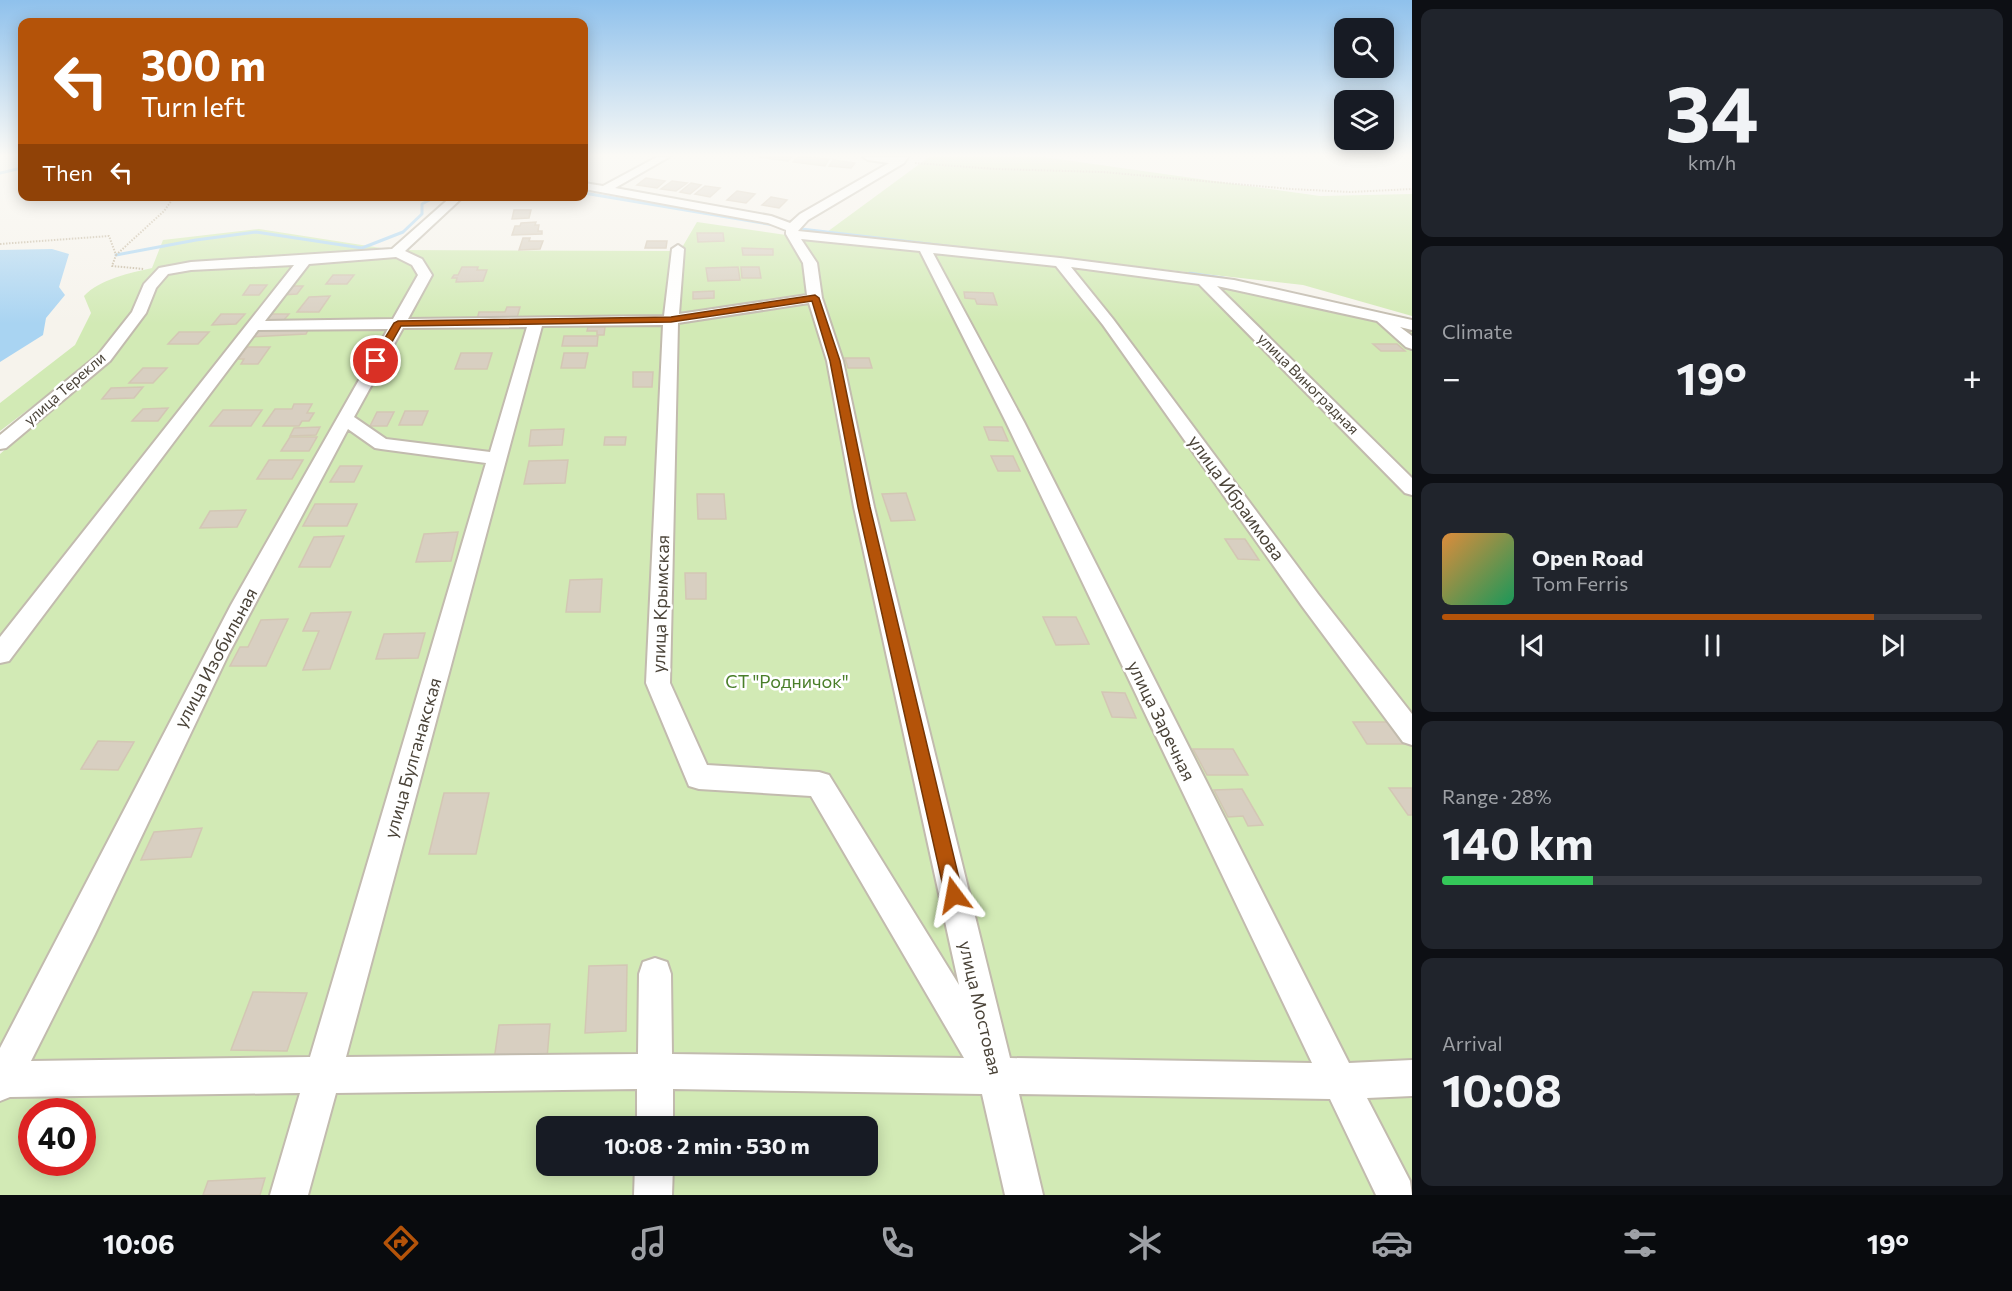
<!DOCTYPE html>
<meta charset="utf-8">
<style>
:root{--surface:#171b24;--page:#20242c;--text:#f1f3f6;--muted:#9ea1a6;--line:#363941;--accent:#b45309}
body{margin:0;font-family:Commissioner,sans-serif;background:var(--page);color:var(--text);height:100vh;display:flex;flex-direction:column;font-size:22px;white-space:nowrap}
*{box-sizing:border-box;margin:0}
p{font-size:20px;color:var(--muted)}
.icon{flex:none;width:33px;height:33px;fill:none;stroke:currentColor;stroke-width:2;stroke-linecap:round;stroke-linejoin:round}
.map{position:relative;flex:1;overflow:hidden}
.details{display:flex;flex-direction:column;gap:9px;padding:9px;background:#0d0f14;width:600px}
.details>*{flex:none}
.guide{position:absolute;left:18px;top:18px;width:570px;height:183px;border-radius:12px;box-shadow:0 3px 15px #0003;background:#b45309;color:#fff;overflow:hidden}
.tools{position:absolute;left:1334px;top:18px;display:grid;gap:12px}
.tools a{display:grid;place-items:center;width:60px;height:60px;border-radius:12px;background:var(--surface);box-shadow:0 3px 15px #0003;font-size:30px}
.speed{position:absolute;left:18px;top:1098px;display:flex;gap:12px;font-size:30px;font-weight:700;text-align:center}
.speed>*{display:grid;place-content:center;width:78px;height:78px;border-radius:50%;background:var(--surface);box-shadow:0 3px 15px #0003;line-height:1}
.speed .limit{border:9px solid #d22;background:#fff;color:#111}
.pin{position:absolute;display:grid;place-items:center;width:51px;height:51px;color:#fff;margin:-26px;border:3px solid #fff;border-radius:50%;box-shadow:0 2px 6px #0007}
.me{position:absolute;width:66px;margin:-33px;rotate:347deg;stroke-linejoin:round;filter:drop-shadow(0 0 4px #0008)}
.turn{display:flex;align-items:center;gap:21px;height:126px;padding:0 24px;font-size:27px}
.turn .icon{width:78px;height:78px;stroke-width:2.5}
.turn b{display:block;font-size:42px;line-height:51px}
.then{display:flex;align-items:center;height:57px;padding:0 24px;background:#0003;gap:12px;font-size:22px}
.big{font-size:45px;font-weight:700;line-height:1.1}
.details .card{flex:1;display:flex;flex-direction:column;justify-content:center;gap:9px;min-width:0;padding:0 21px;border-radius:12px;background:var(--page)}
.details .dial{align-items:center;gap:0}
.dial b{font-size:78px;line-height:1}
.song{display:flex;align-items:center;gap:18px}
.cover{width:72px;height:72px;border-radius:9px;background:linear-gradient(135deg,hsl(30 70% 55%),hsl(150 70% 35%))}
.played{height:6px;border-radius:3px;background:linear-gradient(90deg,var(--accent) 80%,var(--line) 80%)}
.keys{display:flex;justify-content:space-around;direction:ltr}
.heat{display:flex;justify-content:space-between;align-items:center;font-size:33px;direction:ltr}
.charge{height:9px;border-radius:4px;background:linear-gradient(90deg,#34c759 28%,var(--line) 0)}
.trip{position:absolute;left:536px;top:1116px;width:342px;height:60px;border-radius:12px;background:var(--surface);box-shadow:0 3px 15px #0003;font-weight:700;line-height:60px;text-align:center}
.tab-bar{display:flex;height:96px;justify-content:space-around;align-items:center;background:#090b0e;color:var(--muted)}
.tab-bar .icon{width:42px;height:42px}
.tab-bar .selected{color:var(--accent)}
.tab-bar b{font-size:27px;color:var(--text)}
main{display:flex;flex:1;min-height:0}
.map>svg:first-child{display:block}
</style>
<main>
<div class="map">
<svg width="1412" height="1195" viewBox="0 0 1412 1195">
<rect width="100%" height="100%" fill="#f6f3ec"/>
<g fill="#d2eab5" fill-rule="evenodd">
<path d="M929,157h115l276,39 92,-2v122l-109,-31 -476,-53z"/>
<path d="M697,222l96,14 429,49 190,42v868h-1412v-741l118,-104 14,-34 -25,25 -15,20 -92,70v-28l75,-58 16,-32 -7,-17c16,-17 46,-23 68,-28l11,-28 96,-11 135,21 286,1zM32,1112h50v50h-50zM546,1126h321v40h-321z"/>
</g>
<path fill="#a9d4f2" d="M52,249l17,5 -10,33 6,8 -19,23 -3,17 -43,27v-112z"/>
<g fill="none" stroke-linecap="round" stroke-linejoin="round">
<g stroke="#a9d4f2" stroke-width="3">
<path d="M0,173l22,-5"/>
<path d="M584,193l196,33"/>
<path d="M793,228l178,21"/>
<path d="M116,255l80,-15 60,-8 106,16 41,-16 19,-18v-10l15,-8"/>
</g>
<path stroke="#a9d4f2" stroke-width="4.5" d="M1190,274l34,5"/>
</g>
<g fill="#d8cfc1" stroke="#d3c7b4" stroke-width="1.5">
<path d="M758,157h34l-4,4z"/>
<path d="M797,157h8l24,2 -4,7 -32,-4z"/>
<path d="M833,160l22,3 -4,5 -22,-2z"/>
<path d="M646,178l19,3 -8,7 -20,-3z"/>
<path d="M672,181l15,2 -11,8 -15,-2z"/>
<path d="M691,183l10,2 -11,9 -10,-2z"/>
<path d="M705,186l15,2 -10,9 -15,-3z"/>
<path d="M737,191l18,3 -9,9 -19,-3z"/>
<path d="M771,197l16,3 -8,8 -17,-3z"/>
<path d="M514,210h17l-2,8 -17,1z"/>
<path d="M536,222l-1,3h4l-1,6h4v3l-30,1 3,-9h5l1,-3z"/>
<path d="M697,233h26l1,8 -26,1z"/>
<path d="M523,238h7l-1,3h14l-3,8 -21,1z"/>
<path d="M647,241h20l-1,7h-21z"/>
<path d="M742,248l31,1v6h-30z"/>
<path d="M462,267h16l-1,3h10l-4,11 -27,1 1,-4h-5l2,-3h4z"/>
<path d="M738,267l2,13 -32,1 -2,-13z"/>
<path d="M741,267h18l2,11h-19z"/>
<path d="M333,275h21l-7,9h-21z"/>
<path d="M250,285h17l-8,10h-16z"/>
<path d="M289,286h14l-6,8 -14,1z"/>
<path d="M714,291v7l-21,1v-7z"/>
<path d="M964,292l29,1 4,12 -20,-1 -2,-5 -10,-1z"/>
<path d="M330,296l-11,16h-22l12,-15z"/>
<path d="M507,307h13l-3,11 -40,1 2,-7h26z"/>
<path d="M221,314h24l-9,10 -24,1z"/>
<path d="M270,314h19l-6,7h-19z"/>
<path d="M588,327h17l-1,8h-7v-4h-10z"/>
<path d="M309,328l-3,6 -56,3 6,-8z"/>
<path d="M179,332h30l-11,12h-30z"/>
<path d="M564,336h34l-1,10h-35z"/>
<path d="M1373,344h24l8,7h-24z"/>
<path d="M247,347h23l-12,17h-17l3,-5h-6z"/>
<path d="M461,353h31l-5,16h-32z"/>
<path d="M564,353h24l-3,15h-24z"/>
<path d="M845,358h24l3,10h-24z"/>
<path d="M143,368h24l-14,15h-24z"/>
<path d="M633,372h20l-1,15h-19z"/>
<path d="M143,387l-9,11 -32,1 9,-11z"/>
<path d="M294,404h18l-5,9h7l-5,8h-7l-3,5h-36l12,-17h17z"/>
<path d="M168,408l-10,13h-26l11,-12z"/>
<path d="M223,410h39l-11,16h-41z"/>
<path d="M405,411h23l-6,14h-23z"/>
<path d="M377,412h17l-7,14h-17z"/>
<path d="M320,427l-4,8 -26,1 4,-8z"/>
<path d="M984,427h18l6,14 -19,-1z"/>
<path d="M564,429l-2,16 -33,1 2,-16z"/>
<path d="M290,437h27l-8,14h-28z"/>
<path d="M605,437h21l-1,8h-21z"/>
<path d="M991,456h22l7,15h-22z"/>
<path d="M269,460h34l-11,19h-35z"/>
<path d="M568,460l-3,23 -41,1 5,-23z"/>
<path d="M340,466h22l-8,16h-24z"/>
<path d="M906,493l9,27 -24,1 -9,-27z"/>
<path d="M697,494h27l2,25h-28z"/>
<path d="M315,504h42l-10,22h-44z"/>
<path d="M246,510l-9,17 -37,1 10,-17z"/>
<path d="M458,532l-7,29 -35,1 8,-28z"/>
<path d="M344,536l-14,31h-31l15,-30z"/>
<path d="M1225,539h20l14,21 -21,-1z"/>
<path d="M685,573h21v26h-20z"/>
<path d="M602,579l-2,33h-34l4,-32z"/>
<path d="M351,612l-21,57 -27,1 16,-39h-16l8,-18z"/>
<path d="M1043,617h33l13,27 -33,1z"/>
<path d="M288,619l-22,47h-36l10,-19h8l13,-27z"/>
<path d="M425,633l-7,25 -42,1 8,-25z"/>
<path d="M1102,692l23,1 11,25 -24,-1z"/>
<path d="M1353,722h37l15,22h-38z"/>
<path d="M98,741l36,1 -16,28 -37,-1z"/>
<path d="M1193,749h40l15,26h-41z"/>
<path d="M1389,788h23v27h-4z"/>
<path d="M1242,789l21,36 -15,1 -5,-10 -15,1 -14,-27z"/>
<path d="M444,793h45l-13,61h-47z"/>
<path d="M202,828l-11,29 -50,3 13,-28z"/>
<path d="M627,965l-1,66 -41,2 4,-67z"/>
<path d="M253,992l54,1 -20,58 -56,-1z"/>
<path d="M550,1024l-3,34 -53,2 5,-35z"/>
<path d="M265,1178l-5,17h-57l5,-14z"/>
</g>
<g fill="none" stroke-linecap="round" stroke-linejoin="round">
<g stroke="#c2bbae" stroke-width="4">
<g id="minor">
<path d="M657,157h12l-54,31 156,28 19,7 10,-9 89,-51 -21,-3 -5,-3h45l-4,6 -96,57 -10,11 262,27 174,22 178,40v10l-12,-3 12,9v13l-6,-2 -29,-26 -160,-35 195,192v17l-7,-2 -206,-209 -128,-17 42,52 205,275 94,120v31l-9,-3 -101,-136 -199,-281 -47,-59 -123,-13 91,169 325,641 63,-3v36l-45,2 43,83 2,14h-36l-46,-96 -311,-5 24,101h-38l-23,-101 -309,-5v37h-36v-37l-301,4 -28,102h-38l30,-102 -290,4 -10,4v-53l231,-443 157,-276 -130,1 -249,331 -9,2v-26l294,-372 -103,5 -23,4 -12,14 -10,25 -36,48 -104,87 -6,1v-14l98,-80 34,-43 12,-28 15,-16 32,-6 201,-13 60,-53h12l-59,55 17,8 10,16 -24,44 256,-3 8,-67 6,-4 6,4 -5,65 128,-19 -4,-32 -17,-29v-4l-18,-7 -184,-34v-6l19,3zM801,239l119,12 86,171 306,641 -302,-5 -136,-551 -31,-146 -21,-63 -5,-35zM396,257l16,8 6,10 -25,44 -128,2 44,-57zM809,303l18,58 27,146 105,478 -130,-210 -10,-3 -112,-7 -37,-82 8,-360zM663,325l-17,358 43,103 10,3 112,7 153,262 -292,-4 -1,-80 -4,-12 -12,-4 -12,4 -4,12 -1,80 -292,3 196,-731zM527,327l-37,125 -104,-13 -32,-22 49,-89zM348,429l27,19 6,1 105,14 -176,594 -279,4 64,-127 134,-281z"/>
<path d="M635,1166h38l-1,29h-38z"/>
</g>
</g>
<g stroke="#c4b79f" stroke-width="2" stroke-dasharray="1.5 1.5" stroke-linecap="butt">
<path d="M915,163l81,6 107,3 188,17 59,3 62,-3"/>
<path d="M0,244l109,-8 7,19 -4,11 32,3"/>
<path d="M116,255l48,-44 11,-15"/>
</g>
<use href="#minor" fill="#fff" fill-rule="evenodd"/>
</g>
<linearGradient id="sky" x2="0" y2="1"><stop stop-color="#8fc1ec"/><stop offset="0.48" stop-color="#fbfaf6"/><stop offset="1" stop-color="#fbfaf6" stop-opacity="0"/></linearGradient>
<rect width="1412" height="324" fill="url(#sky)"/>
<path fill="#b45309" stroke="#753606" stroke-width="1.5" d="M815,295l4,3 21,63 30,146 93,388 -3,7 -6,2 -7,-2 -2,-7 -87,-388 -28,-146 -18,-60 -141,21 -270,4 -21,37 -9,-2 23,-38 4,-2 273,-4z"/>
<g text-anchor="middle" stroke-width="5" stroke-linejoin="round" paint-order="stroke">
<g font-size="15" fill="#4b4439" stroke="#fff">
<text transform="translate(1308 384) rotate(45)" y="5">улица Виноградная</text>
<text transform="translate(65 389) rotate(-41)" y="5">улица Терекли</text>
</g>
<g font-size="18" fill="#4b4439" stroke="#fff">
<text transform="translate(1236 498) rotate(54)" y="6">улица Ибраимова</text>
<text transform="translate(661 604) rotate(-88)" y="6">улица Крымская</text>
<text transform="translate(216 658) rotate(-62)" y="6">улица Изобильная</text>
<text transform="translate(1161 721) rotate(64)" y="6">улица Заречная</text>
<text transform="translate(413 758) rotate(-74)" y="6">улица Булганакская</text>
<text transform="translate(980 1008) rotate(77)" y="6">улица Мостовая</text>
</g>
<g font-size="18" fill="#4a7f2a" stroke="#fff">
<text x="787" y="688">СТ "Родничок"</text>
</g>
</g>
</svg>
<div class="tools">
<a><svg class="icon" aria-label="search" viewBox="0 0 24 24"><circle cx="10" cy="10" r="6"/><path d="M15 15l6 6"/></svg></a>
<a><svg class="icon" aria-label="layers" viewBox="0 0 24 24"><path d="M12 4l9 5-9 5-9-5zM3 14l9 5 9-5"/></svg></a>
</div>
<div class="speed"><div class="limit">40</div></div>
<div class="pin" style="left:376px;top:361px;background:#d93025"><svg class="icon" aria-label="arrive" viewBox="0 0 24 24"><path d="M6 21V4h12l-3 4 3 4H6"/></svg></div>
<svg class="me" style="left:954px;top:895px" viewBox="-20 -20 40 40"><path d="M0-17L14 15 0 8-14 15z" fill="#b45309" stroke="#fff" stroke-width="4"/></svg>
<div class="trip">10:08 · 2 min · 530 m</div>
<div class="guide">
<div class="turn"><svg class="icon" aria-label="left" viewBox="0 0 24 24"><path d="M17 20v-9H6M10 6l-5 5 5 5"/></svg><div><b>300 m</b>Turn left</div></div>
<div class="then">Then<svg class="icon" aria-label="left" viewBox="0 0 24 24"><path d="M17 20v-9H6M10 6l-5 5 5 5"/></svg></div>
</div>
</div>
<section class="details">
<div class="card dial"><b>34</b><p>km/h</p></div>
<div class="card"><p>Climate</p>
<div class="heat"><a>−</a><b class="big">19°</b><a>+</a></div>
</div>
<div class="card">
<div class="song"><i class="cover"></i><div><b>Open Road</b><p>Tom Ferris</p></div></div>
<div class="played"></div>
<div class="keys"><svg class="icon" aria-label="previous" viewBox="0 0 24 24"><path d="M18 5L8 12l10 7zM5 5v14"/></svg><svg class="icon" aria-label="pause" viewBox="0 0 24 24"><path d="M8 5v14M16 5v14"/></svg><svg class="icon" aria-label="next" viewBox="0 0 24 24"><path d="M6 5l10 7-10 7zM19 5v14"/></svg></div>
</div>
<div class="card"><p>Range · 28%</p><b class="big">140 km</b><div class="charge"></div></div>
<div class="card"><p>Arrival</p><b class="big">10:08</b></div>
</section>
</main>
<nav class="tab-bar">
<b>10:06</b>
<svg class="icon selected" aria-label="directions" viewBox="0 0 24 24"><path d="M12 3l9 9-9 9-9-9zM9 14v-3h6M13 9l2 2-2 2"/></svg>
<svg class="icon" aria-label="music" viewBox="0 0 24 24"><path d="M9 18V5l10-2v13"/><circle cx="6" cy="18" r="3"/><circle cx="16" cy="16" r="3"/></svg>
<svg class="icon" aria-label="phone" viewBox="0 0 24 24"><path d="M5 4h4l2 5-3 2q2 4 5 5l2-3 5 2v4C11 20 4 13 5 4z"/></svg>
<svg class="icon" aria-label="climate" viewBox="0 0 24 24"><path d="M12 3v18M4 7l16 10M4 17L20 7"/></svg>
<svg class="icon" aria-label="car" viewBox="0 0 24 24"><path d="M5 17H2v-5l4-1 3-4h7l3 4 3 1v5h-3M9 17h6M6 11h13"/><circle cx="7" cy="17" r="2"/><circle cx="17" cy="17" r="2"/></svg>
<svg class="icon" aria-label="filters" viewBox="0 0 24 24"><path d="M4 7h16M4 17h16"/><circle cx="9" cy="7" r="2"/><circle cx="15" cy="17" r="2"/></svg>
<b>19°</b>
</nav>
